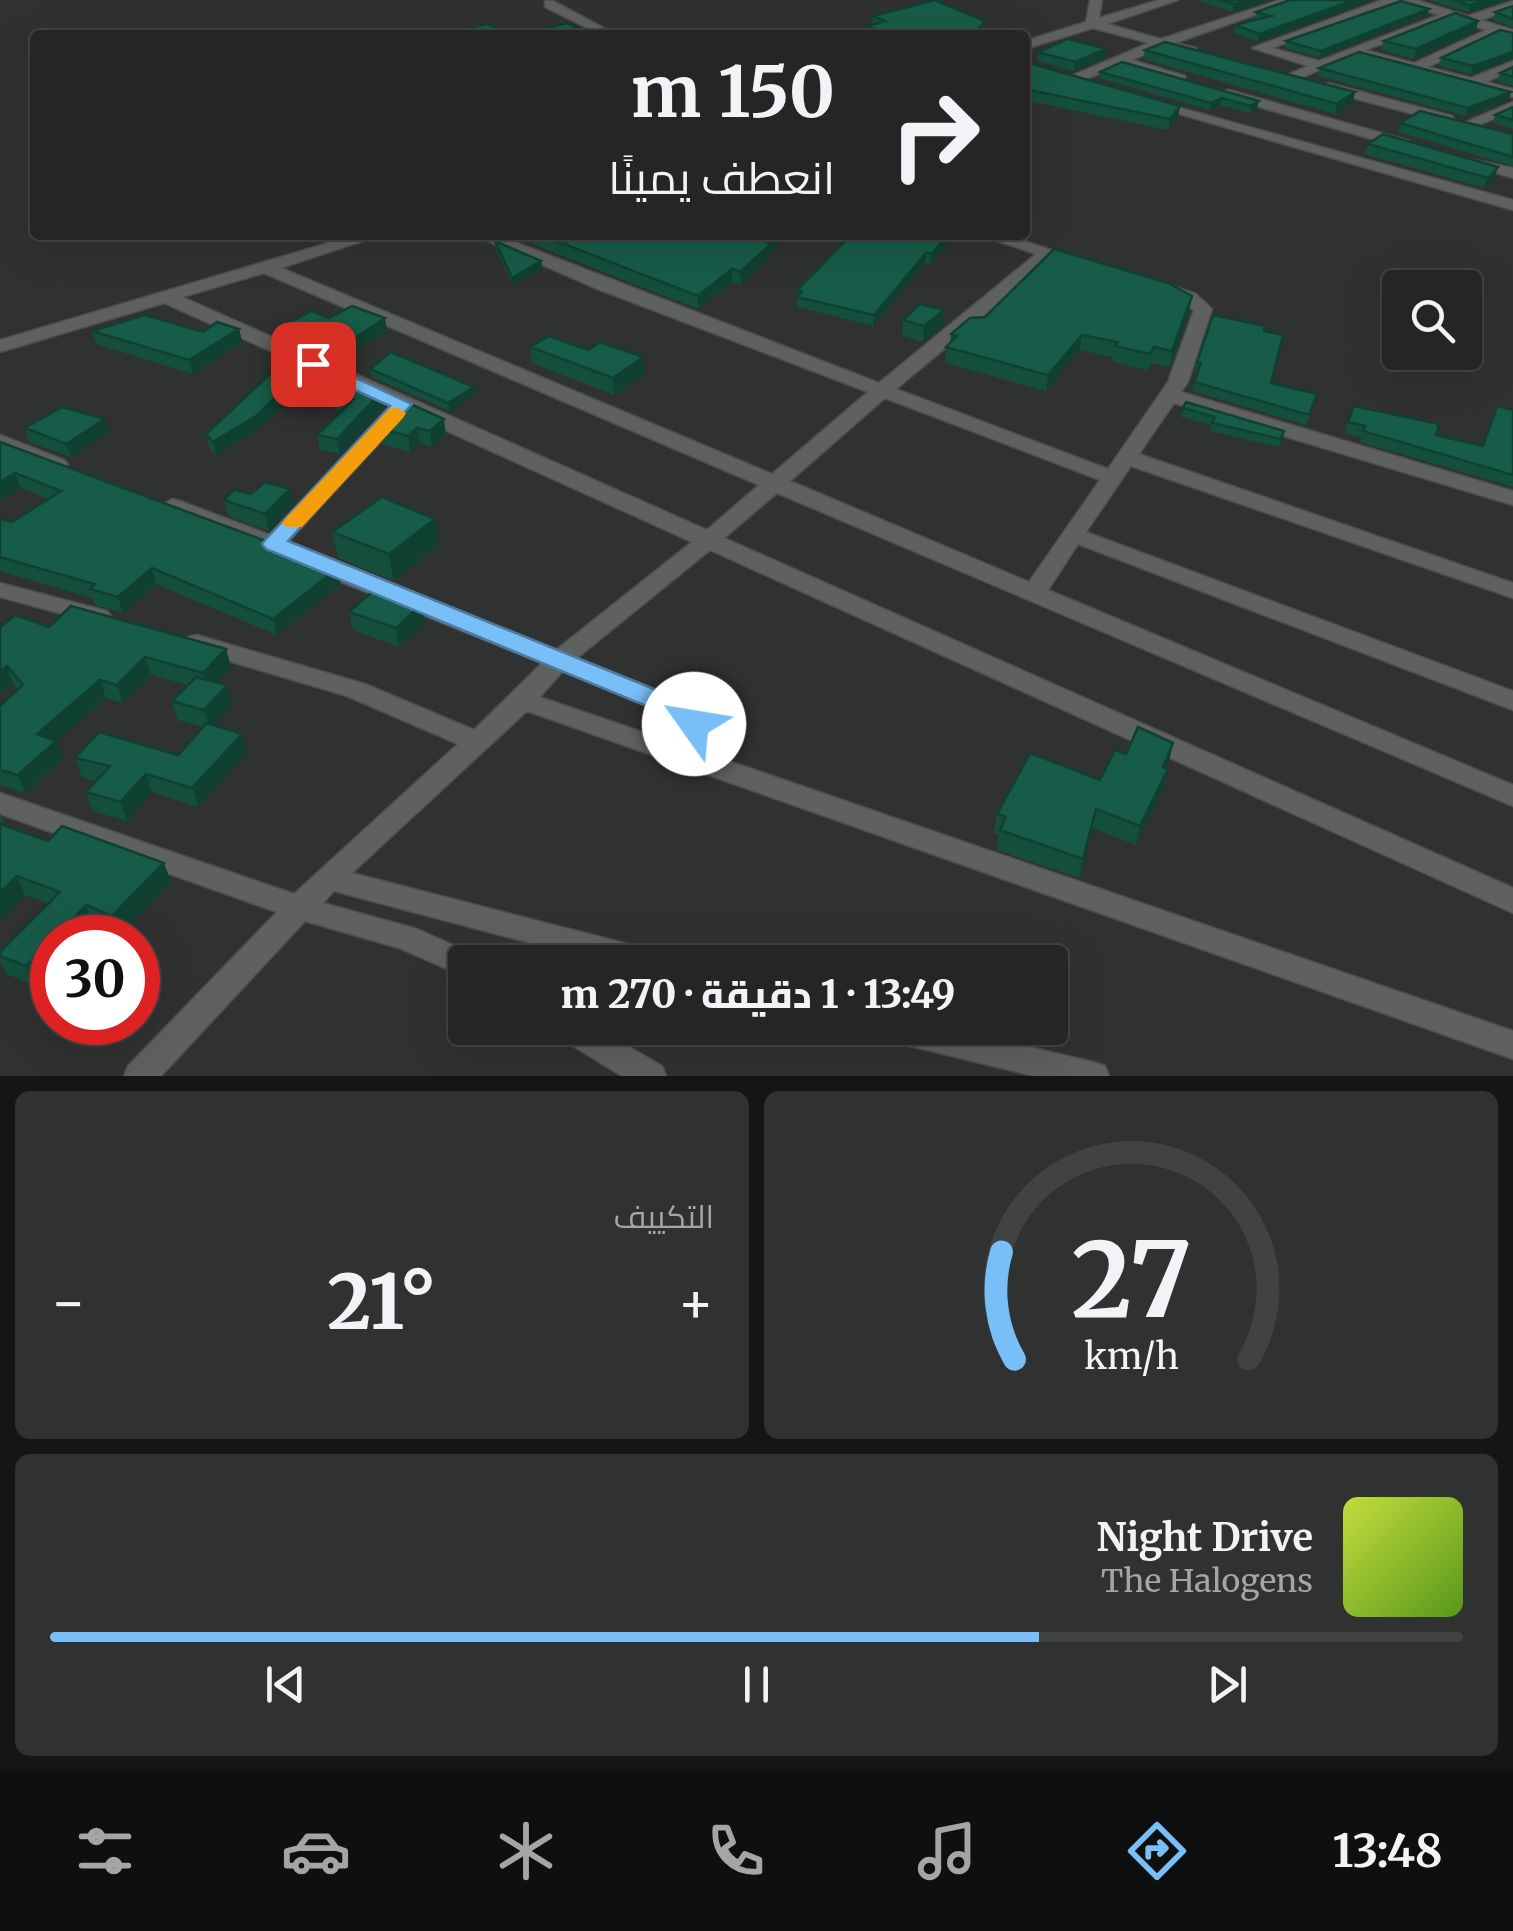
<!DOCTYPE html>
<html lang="ar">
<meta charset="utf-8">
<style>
:root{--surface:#242625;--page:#303232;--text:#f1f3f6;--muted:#a3a5a7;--line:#414342;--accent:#78bff7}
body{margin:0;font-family:Merriweather,Cairo,serif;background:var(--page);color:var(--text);direction:rtl;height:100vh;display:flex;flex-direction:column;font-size:38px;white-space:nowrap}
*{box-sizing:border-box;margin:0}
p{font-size:32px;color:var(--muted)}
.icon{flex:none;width:55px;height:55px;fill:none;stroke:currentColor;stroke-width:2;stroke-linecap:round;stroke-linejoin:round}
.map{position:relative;height:1076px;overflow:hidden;direction:ltr}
.side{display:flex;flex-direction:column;gap:15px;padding:15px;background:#141514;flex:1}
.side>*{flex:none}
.guide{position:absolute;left:30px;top:30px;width:1000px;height:210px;border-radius:10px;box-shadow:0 10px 40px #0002,0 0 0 2px var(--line);direction:rtl;background:#242625;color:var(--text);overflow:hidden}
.controls{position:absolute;left:1382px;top:270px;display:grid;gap:20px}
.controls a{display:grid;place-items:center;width:100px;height:100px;border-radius:10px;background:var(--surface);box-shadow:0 10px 40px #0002,0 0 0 2px var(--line);font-size:50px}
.speed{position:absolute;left:30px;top:915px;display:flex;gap:20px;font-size:50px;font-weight:700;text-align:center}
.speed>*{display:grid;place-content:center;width:130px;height:130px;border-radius:50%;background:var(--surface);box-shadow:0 10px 40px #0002,0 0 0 2px var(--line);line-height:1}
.speed .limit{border:15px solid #d22;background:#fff;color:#111}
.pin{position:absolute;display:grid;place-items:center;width:85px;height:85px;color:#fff;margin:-42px;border-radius:20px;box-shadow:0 5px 15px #0006}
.me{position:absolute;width:110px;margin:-55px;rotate:302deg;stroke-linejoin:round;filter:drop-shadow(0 0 8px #0008)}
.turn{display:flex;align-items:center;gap:35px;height:210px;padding:0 30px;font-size:45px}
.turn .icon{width:130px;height:130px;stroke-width:2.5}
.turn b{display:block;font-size:70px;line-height:85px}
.big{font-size:75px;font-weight:800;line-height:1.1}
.side .widget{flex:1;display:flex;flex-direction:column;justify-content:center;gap:15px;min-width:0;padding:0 35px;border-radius:15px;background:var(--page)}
.side .dial{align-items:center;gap:0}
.dial svg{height:260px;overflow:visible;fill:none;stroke:var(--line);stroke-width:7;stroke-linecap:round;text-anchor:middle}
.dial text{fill:var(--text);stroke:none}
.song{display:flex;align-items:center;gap:30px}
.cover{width:120px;height:120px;border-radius:15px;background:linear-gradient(135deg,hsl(70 70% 55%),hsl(90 70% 35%))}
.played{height:10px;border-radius:5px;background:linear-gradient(90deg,var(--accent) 70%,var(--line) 70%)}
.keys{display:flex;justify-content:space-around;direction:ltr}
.heat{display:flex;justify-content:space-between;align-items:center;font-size:55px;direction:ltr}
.side .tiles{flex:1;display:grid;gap:15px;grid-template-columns:1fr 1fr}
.widget:last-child{grid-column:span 2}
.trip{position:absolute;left:448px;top:945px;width:620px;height:100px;border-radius:10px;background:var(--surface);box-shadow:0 10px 40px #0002,0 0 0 2px var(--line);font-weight:800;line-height:100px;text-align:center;direction:rtl}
.tab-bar{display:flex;height:160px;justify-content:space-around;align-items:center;background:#0e0f0f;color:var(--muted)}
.tab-bar .icon{width:70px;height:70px}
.tab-bar .on{color:var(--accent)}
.tab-bar b{font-size:45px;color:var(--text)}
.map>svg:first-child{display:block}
</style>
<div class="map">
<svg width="1513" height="1076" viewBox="0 0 1513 1076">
<rect width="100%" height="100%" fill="#303231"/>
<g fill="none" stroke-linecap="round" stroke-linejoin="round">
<g stroke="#4c4e4d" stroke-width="3">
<g id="minor">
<path d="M1090,0h12l-3,18 60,-18h19l-71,24 54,15 119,-39h18l-123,43 21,5v6l-34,-7 -30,13 53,16v6l-65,-17 -46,19 -7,-4 2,-3 80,-34 -56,-15 -68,21v-8l61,-19z"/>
<path d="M1382,0h34l52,16 45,-15v8l-32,11 32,10v8l-15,-4 -70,33 43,11 42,-17v9l-27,12 27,7v8l-160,-42 -61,27 -5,-1v-6l21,-9 -56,-18zM1399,2l40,13 -120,46 -47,-13zM1452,19l34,11 -72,33 -49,-13z"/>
<path d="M545,1h8l64,34h-16l-56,-28z"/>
<path d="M1328,83l124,33 2,3 -7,4 -124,-33 -2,-3z"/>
<path d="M1229,90l181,51 2,3 -12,3 -176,-50v-6z"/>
<path d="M1148,99l365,101v10l-365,-105z"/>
<path d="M1513,102v9l-42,17 -12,-3z"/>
<path d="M1465,158l48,10v10l-48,-14z"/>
<path d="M355,235h26l-100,33 491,206 96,-82 -273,-104 -121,-53h23l382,148 157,-129 -56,-19h26l63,21 -9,5 -8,-2 -156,130 212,80 60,-87 26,-72 -33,-17 -3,-4 9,-5 29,10 16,15 -24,73 -7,10 332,99v14l-339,-102 -35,51 374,129v15l-382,-132 -45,66 427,159v19l-435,-166 -30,46 465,195v21l-736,-313 -53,45 789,350v25l-803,-363 -133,108 123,50 7,16 -13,25 819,282v28l-986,-348 -175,162 295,76 11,4 4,9h-60l-268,-71 -11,12 94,26 59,26 4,7h-15v15l-66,-29 -94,-27 -144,155h-37l4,-10 149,-154 -277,-98v-21l294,101 164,-150 -111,-48 -159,-47 -3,-6 3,-6 9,-2 168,49 109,46 68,-67 -378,-152 -3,-5 11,-7 8,2 90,34 123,-129 -229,-103 -164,49v-12zM264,273l495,212 -52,45 -525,-233zM885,398l215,82 -71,102 -239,-101zM407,413l285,129 -136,108 -268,-108zM563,671l117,48 1,5 -10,18 -131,-45z"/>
<path d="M0,435l64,25 4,4 -11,6 -57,-22z"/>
<path d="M0,583l107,28 4,5 -12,8 -99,-27z"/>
<path d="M555,1028h42l65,38 4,10h-44l-62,-38z"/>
<path d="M878,1028h71l144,34 12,4 4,10h-75l-140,-34 -11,-4z"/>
</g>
</g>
<use href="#minor" fill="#5f615f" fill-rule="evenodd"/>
</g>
<g fill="#144f3e">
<path d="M1197,0h71l-36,12z"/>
<path d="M1290,0h82l-115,42 -23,-9 1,-8 23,-5 -3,-1 1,-7z"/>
<path d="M1429,0h79l-40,12z"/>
<path d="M1513,6v21l-20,-7 2,-8z"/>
<path d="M1427,15l-107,42 -35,-9 1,-7z"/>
<path d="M873,16l112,5 -1,12 -2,2h-116l1,-9 5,-2z"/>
<path d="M1478,21l-2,10 -62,28 -33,-9 3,-9z"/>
<path d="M1513,33v26l-42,15 -32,-8 2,-8z"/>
<path d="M1145,50l208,52 -18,12 -192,-55z"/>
<path d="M1038,52l67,6 -31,13 -37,-10z"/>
<path d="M1122,62l135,46 -7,5 -30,-8 -10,5 -111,-32 1,-6z"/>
<path d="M1025,67l155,39 -2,11 -10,13 -143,-30z"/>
<path d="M1513,67v19l-16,-5 3,-8z"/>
<path d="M1319,68l190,32 -43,16 -148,-40z"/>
<path d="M1513,107v22l-20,-6 2,-8z"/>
<path d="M1400,123l113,11v32l-115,-34z"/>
<path d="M1368,144l127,33 -11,11 -119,-34z"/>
<path d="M531,235h35l7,3 205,8 -7,5v5l-30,29 -9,-3 -34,27 -166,-65z"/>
<path d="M851,235h103l-23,29 -6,-1 -52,63 -76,-19v-17z"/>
<path d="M495,241l46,20 1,8 -29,16 -18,-37z"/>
<path d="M1192,296l-3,16 -19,55 -19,-4 -3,7 -35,-8v-5l-34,-7 -33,41 -101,-28 1,-16 4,-4 1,-9z"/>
<path d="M329,318l58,12 -42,29 -56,-22 -3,-13z"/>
<path d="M903,320l40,6 -20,16 -21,-6z"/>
<path d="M239,329l3,13 -49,32 -97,-30 -4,-13 111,1z"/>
<path d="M1264,331l7,52 46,11 -11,31 -114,-34 6,-19h-3l2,-10z"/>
<path d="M530,347l58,3 55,7 1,17 -30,21 -82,-32z"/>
<path d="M312,363l3,12 -56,54 -43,26 -7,-8 -3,-13z"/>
<path d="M370,369l104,18 1,8 -26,16 -77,-34z"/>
<path d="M330,394l54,12 -44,48 -20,-4 -3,-15 25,-24 -9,-2z"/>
<path d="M404,401l42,34 -14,12 -12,-4 -10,9 -29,-8 -2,-16z"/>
<path d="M1183,408l101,23 -2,8 -3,8 -69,-16 1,-6 -30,-8z"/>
<path d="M1513,410v77l-153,-45 1,-5 -16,-4 3,-11 88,13 47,11z"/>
<path d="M25,428l84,4 -38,25 -42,-15z"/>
<path d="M0,442l341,142 -64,51 -121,-51 -33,29 -28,-8 -2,-7 -93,-27v-52l12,3 36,-23 -27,-11 -21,13z"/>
<path d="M290,489l3,15 -24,27 -41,-15 -4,-16z"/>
<path d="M332,532l107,13 -46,35 -55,-22z"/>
<path d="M349,612l76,10 -26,25 -46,-17z"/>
<path d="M0,627h49l177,22 5,18 -14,15 10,3 5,19 -19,21 29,9 5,18 -49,55 -46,-15 -25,29 -34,-10 -7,-19 10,-11 -14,-4 -7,-19 103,-3 26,-28 -26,-7 -6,-19 16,-16 -37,-10 -28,28 -17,-5 -50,43 7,18 -38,34 -25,-8v-79l18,-16 -5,-6 -13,11z"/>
<path d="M1173,743l-7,25 -2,20 -28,57 -44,-17 -13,50 -82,-28 2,-15 -5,-2 3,-19 103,-34z"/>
<path d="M0,813l4,10 -1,2 168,57 -51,53 -27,-11 -12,14h-29l-17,47 -29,-11 -6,-14v-8l48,-49 -23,-8 -25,26z"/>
</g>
<g fill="#104032">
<path d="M1247,0h21l-36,12 2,-8z"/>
<path d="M1354,0h18l-115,42 2,-8z"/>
<path d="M1486,0h22l-40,12 2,-7z"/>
<path d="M1429,9l-2,6 -107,42 1,-6z"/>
<path d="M985,21l-1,12 -2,2h-15z"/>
<path d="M1478,21l-2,10 -62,28 2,-10z"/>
<path d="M1106,49l-1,9 -31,13 1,-9z"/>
<path d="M1513,52v7l-42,15 2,-8z"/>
<path d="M1355,92l-2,10 -18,12 2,-10z"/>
<path d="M1511,92l-2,8 -43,16 2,-8z"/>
<path d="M1222,98l-2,7 -10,5 1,-7z"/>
<path d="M1259,101l-2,7 -7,5 1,-7z"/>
<path d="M1180,106l-2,11 -10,13 2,-11z"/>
<path d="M1498,167l-3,10 -11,11 4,-10z"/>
<path d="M775,235h3v11l-7,5v5l-30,29 -1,-13z"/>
<path d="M947,235h7l-23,29 1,-10z"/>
<path d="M926,253l-1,10 -52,63 1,-11z"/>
<path d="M541,261l1,8 -29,16 -1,-7z"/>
<path d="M732,269v13l-34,27v-13z"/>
<path d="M1192,296l-3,16 -19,55 2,-16z"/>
<path d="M944,310l-1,16 -20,16 1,-16z"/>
<path d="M385,318l2,12 -42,29 -2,-13z"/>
<path d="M239,329l3,13 -49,32 -4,-14z"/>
<path d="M1082,335l-3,15 -33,41 2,-16z"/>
<path d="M643,357l1,17 -30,21 -1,-17z"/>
<path d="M312,363l3,12 -56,54 -43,26 -3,-13z"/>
<path d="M474,387l1,8 -26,16 -1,-8z"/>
<path d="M381,392l3,14 -44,48 -3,-15z"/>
<path d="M105,419l4,13 -38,25 -5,-13z"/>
<path d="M444,419l2,16 -14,12 -2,-16z"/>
<path d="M417,428l3,15 -10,9 -2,-16z"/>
<path d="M15,473l6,15 -21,13v-19z"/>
<path d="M290,489l3,15 -24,27 -4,-17z"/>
<path d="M435,519l4,26 -46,35 -4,-26z"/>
<path d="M152,568l4,16 -33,29 -5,-16z"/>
<path d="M338,568l3,16 -64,51 -4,-16z"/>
<path d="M422,604l3,18 -26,25 -3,-19z"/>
<path d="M226,649l5,18 -23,24 -5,-18z"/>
<path d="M145,657l6,18 -28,28 -6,-18z"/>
<path d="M7,666l6,18 -13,11v-23z"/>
<path d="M100,680l6,18 -62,54 -7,-18z"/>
<path d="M227,685l5,19 -22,25 -6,-19z"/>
<path d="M242,734l5,18 -49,55 -6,-19z"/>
<path d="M56,741l7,18 -38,34 -7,-18z"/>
<path d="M1173,743l-4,19 -10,24 4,-19z"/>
<path d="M1168,769l-4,19 -28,57 4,-19z"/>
<path d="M146,774l6,18 -25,29 -7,-19z"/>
<path d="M1096,809l-4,19 -13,50 4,-19z"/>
<path d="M164,863l7,19 -51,53 -8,-19z"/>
<path d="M17,876l8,19 -25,26v-28z"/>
<path d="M86,905l7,19 -12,14h-27z"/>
<path d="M52,940v27l-17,18 -9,-19z"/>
</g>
<g fill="#175c48" stroke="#104032" stroke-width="2.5">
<path d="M935,0l50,21 -10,12 -8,2h-79l-21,-9 18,-5 -12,-5z"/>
<path d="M1220,0h27l-13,4z"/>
<path d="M1290,0h64l-95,34 -24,-9 36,-9 -15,-4z"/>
<path d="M1454,0h32l-16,5z"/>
<path d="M1401,1l28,8 -108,42 -35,-10z"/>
<path d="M1513,6v13l-18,-7z"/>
<path d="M1455,13l23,8 -62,28 -32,-8z"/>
<path d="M567,23l25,12h-71z"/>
<path d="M487,24l26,11h-77z"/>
<path d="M1500,30l13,3v19l-40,14 -32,-8z"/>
<path d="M1068,39l38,10 -31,13 -37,-10z"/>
<path d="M1165,42l190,50 -18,12 -192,-54z"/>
<path d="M1359,52l152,40 -43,16 -149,-40z"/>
<path d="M1122,62l137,39 -8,5 -29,-8 -11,5 -111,-31z"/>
<path d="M1032,64l148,42 -10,13 -145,-30v-22z"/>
<path d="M1513,67v10l-13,-4z"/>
<path d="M1513,107v13l-18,-5z"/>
<path d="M1420,111l93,23v23l-113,-34z"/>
<path d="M1383,134l115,33 -10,11 -120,-34z"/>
<path d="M540,235h26l7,3 4,-3h198l-8,7 5,1 -32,29 -8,-3 -34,27 -134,-52 7,-5 -8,5z"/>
<path d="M851,235h96l-15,19 -6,-1 -52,62 -77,-18 5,-5 -5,-2z"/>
<path d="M495,241l46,20 -29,17z"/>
<path d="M1054,249l114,34 24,13 -20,55 -18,-4 -4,7 -35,-8 3,-4 -36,-7 -34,40 -102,-28 11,-11 -6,-2 19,-16 15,-1z"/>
<path d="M920,304l24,6 -20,16 -21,-6z"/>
<path d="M352,306l33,12 -42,28 -57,-22 26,-13 17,7z"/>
<path d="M145,315l58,17 14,-10 22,7 -50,31 -97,-29z"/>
<path d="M1213,315l52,11 -1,5 19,4 -12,48 46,11 -8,21 -115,-33 7,-19 -4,-1z"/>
<path d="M549,336l39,14 12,-8 43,15 -30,21 -83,-31z"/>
<path d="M391,352l83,35 -26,16 -78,-34z"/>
<path d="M298,356l14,7 -56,53 -43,26 -7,-8 61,-57z"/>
<path d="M350,378l31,14 -44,47 -20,-4 36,-35 -23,-6z"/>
<path d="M404,401l40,18 -14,12 -13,-3 -9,8 -29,-8z"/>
<path d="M1186,402l98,29 -3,8 -69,-16 3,-6 -32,-9z"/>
<path d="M1354,406l85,18 -3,11 47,11 14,-40 16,4v65l-150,-44 2,-5 -17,-4z"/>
<path d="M62,407l43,12 -39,25 -41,-16z"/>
<path d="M0,442l338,126 -65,51 -121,-51 -34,29 -28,-8 5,-5 -95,-27v-38l12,3 49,-31 -46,-18 -15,9z"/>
<path d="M265,482l25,7 -25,25 -41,-14 10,-10 17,4z"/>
<path d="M382,497l53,22 -46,35 -57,-22z"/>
<path d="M377,588l45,16 -26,24 -47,-16z"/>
<path d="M71,606l155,43 -23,24 -58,-16 -28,28 -17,-5 -63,54 19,7 -38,34 -18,-5v-64l23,-21 -16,-19 -7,6v-45l15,-12 34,12z"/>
<path d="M196,677l31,8 -23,25 -32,-9z"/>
<path d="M207,723l35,11 -50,54 -46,-14 -26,28 -34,-10 24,-26 -35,-8 24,-26 79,23z"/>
<path d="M1138,727l35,16 -10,24 5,2 -28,57 -44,-17 -13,50 -83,-29 6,-13 -9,-3 33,-61 70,27 15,-30 11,4z"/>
<path d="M0,824l48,17 14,-15 102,37 -52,53 -26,-11 -32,33h-2v2l-26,26 -26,-10v-4l60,-60 -43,-16 -17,17z"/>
</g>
<path fill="#78bff7" stroke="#4e7ca1" stroke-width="2.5" d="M313,358l99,46 -124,137 408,165 11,18 -4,6h-19l-6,-11 -412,-170 -4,-5 4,-5 124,-133 -84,-38 -3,-4z"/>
<path fill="#f59e0b" d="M396,407l10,6 -3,5 -101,109h-16l-4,-4 4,-5 103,-109z"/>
</svg>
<div class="controls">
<a><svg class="icon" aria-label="search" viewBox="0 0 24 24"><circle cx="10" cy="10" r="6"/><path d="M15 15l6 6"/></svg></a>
</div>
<div class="speed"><div class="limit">30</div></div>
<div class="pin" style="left:313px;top:364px;background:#d93025"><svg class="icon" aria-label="arrive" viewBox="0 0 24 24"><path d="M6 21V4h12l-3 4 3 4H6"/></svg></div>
<svg class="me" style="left:694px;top:724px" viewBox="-20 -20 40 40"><circle r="19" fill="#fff"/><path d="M0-13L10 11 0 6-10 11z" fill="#78bff7"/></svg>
<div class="trip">13:49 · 1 دقيقة · 270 m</div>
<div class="guide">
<div class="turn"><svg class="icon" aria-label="right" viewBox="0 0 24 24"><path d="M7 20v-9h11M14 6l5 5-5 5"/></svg><div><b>150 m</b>انعطف يمينًا</div></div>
</div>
</div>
<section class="side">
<div class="tiles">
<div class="widget dial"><svg viewBox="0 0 100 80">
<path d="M14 69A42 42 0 1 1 86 69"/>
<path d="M14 69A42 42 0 0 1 10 36" stroke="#78bff7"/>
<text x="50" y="56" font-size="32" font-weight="700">27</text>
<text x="50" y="72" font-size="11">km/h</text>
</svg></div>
<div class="widget"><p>التكييف</p>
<div class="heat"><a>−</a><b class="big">21°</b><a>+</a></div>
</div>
<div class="widget">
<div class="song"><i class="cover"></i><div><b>Night Drive</b><p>The Halogens</p></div></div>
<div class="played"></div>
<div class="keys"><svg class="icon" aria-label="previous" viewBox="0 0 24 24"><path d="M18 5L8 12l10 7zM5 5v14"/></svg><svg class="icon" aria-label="pause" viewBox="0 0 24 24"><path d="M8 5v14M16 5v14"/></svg><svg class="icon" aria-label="next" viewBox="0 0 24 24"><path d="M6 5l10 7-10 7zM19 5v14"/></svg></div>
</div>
</div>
</section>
<nav class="tab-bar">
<b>13:48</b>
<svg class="icon on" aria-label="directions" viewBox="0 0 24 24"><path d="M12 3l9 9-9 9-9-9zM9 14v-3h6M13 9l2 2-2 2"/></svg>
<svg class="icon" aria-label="music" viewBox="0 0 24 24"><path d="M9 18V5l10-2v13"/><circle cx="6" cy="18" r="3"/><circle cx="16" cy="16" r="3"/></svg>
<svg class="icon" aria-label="phone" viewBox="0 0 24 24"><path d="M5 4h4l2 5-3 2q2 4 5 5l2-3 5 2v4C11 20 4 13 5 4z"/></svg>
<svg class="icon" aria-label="climate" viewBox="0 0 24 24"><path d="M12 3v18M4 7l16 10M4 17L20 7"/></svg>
<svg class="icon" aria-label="car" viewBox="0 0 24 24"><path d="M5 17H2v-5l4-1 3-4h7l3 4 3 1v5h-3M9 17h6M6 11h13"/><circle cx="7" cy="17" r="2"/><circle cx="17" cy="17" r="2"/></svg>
<svg class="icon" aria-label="filters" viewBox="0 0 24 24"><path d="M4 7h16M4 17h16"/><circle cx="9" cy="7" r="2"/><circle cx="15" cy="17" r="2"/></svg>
</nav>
